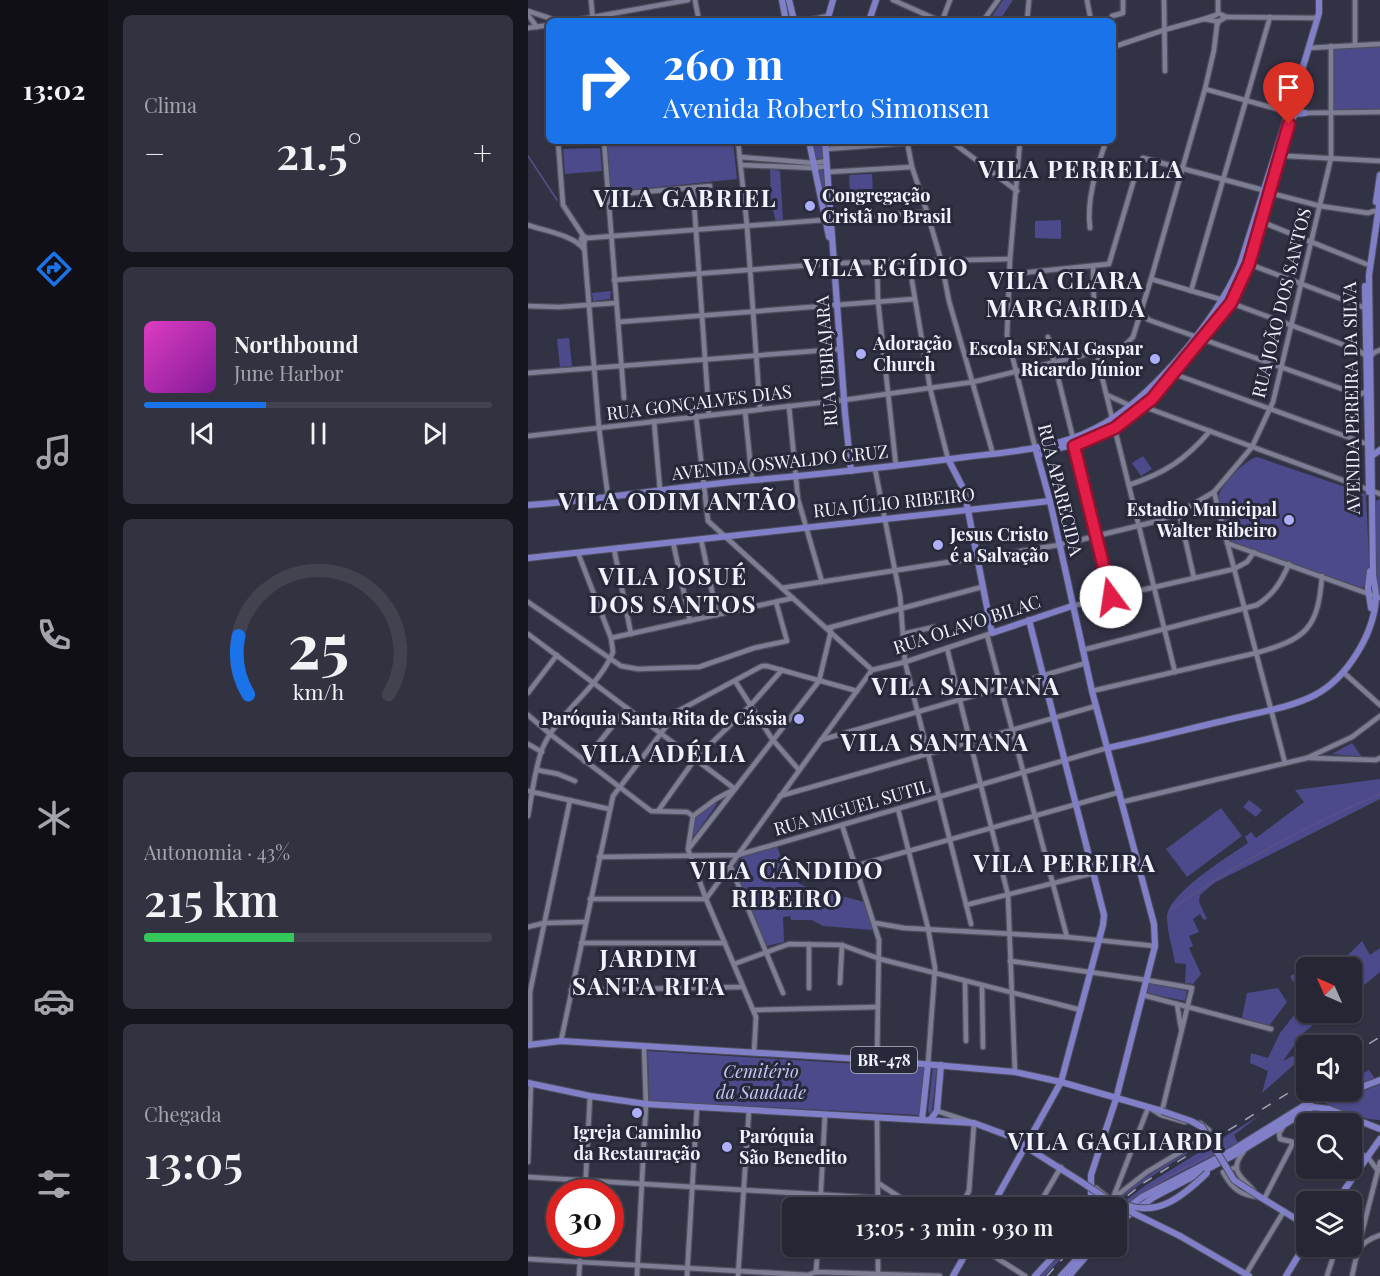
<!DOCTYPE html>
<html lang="pt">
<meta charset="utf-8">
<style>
:root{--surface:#262634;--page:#323240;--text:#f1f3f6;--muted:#a4a5ac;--line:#42434f;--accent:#1a73e8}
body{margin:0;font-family:"Playfair Display",serif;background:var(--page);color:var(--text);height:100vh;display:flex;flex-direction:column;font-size:22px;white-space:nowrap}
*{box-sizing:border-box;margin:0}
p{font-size:20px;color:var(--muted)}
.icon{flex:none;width:33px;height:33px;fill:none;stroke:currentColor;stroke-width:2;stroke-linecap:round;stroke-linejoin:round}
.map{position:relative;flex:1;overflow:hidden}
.panel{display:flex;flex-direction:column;gap:15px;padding:15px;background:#15151d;width:420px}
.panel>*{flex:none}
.hud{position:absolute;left:18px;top:18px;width:570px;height:126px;border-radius:9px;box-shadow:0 2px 4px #0004,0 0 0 2px var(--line);background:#1a73e8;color:#fff;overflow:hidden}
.needle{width:39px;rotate:315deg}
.tools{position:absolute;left:768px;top:957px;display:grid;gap:12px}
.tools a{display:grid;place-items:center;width:66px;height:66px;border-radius:9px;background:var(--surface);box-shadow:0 2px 4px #0004,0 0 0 2px var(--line);font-size:30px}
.speed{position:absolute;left:18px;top:1179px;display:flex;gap:12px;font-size:30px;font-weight:700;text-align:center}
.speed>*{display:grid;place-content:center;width:78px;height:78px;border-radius:50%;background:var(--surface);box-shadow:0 2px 4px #0004,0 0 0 2px var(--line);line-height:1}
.speed .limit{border:9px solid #d22;background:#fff;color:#111}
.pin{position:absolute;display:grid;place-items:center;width:51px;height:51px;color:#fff;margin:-62px -26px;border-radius:50% 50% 50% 0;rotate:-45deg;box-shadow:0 0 6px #0007}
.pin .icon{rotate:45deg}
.me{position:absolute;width:66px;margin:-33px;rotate:346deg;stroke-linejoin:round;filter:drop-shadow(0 0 4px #0008)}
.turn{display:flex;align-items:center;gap:21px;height:126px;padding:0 18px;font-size:27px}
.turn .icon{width:78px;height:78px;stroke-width:2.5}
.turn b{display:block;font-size:42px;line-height:51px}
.big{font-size:45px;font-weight:600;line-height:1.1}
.panel .tile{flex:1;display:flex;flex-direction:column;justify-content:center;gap:9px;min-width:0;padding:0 21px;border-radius:9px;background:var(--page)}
.panel .dial{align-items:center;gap:0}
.dial svg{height:156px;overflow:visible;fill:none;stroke:var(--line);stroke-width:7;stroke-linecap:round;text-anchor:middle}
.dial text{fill:var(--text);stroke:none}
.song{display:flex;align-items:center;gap:18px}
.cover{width:72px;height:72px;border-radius:9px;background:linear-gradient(135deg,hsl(310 70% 55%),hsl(290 70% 35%))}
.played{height:6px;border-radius:3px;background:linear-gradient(90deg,var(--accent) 35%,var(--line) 35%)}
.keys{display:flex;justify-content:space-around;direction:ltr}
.heat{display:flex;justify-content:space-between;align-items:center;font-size:33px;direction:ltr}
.charge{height:9px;border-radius:4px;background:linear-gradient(90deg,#34c759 43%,var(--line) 0)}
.trip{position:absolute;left:254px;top:1197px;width:345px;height:60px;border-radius:9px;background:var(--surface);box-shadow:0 2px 4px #0004,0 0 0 2px var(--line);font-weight:600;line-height:60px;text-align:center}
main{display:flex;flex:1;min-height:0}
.tabs{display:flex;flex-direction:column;width:108px;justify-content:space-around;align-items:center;background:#0f0f15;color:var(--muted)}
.tabs .icon{width:42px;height:42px}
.tabs .active{color:var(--accent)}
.tabs b{font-size:27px;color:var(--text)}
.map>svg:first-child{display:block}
</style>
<main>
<nav class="tabs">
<b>13:02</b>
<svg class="icon active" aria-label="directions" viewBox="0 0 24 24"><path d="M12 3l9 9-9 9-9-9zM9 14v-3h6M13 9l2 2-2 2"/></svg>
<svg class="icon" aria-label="music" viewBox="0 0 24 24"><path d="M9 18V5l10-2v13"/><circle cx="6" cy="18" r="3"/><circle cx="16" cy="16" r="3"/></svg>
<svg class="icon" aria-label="phone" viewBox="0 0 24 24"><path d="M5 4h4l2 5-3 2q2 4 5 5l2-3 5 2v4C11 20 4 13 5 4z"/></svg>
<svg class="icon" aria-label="climate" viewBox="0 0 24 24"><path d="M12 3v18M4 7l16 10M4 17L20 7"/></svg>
<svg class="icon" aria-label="car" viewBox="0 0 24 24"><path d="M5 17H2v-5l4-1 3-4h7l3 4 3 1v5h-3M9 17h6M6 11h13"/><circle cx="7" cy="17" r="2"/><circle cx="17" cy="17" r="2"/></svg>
<svg class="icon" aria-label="filters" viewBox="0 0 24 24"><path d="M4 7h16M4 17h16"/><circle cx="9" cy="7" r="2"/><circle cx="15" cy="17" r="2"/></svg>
</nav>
<section class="panel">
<div class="tile"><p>Clima</p>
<div class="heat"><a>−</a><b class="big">21.5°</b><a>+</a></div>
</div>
<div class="tile">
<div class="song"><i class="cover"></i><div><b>Northbound</b><p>June Harbor</p></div></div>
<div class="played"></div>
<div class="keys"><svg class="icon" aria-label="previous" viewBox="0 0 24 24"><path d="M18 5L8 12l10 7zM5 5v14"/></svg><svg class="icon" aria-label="pause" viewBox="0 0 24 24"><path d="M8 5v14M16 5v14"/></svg><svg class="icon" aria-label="next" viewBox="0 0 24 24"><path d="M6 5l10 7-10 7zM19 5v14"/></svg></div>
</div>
<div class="tile dial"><svg viewBox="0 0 100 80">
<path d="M14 69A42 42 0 1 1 86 69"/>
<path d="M14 69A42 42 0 0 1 9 39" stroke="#1a73e8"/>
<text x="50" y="56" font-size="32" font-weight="700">25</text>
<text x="50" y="72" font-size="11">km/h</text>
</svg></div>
<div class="tile"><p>Autonomia · 43%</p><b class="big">215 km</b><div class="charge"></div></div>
<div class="tile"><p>Chegada</p><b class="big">13:05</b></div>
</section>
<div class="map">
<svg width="852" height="1276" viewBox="0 0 852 1276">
<rect width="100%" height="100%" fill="#323245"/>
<g fill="#4c4a8a">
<path d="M475,0h10l-14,21h-10z"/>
<path d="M852,47v63h-47l1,-62z"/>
<path d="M78,141h127l4,38 -127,13z"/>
<path d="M284,141h10l2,17 -9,1z"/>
<path d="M72,148l2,23 -37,3 -2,-25z"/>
<path d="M288,168h8l2,44z"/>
<path d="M242,169l10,2 3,49 -7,2 -5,-20z"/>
<path d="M344,174l1,20 -23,1 -1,-20z"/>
<path d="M533,220v19l-26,-1v-17z"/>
<path d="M83,291l-1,8 -17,2 -1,-8z"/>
<path d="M41,338l3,28 -12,1 -3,-28z"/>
<path d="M615,456l9,13 -11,7 -9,-13z"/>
<path d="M729,457l109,37 3,66 -1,24 -6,4 -131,-46 -13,-44c2,-13 27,-38 39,-41z"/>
<path d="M852,499v94l-4,-5 -1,-75 1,-12z"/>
<path d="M824,743l10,14 -30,-3z"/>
<path d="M852,779v20l-166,84 -14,12 -1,7 8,17 -3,1 -4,-6 -7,5 6,13 -10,4 4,10 -4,2 12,26 -8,10 -8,-1 1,-19 -11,-1c-2,-14 -8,-31 -8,-46 1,-24 61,-60 81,-74l-3,-6 6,-5 5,6 48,-36 -9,-12z"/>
<path d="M721,800l13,10 -6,7 -13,-10z"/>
<path d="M186,803l3,1 -22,31h-3l2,-16z"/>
<path d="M693,808l21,28 -55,41 -21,-28z"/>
<path d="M249,846l10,30 17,10 60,16 9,28 -50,-4 -11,-6h-21l-1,-4 -7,1 1,25 -17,4 -32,-76c2,-18 28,-20 42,-24z"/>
<path d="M301,861l3,11 -15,5 -4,-12z"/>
<path d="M834,941l8,14 10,-7v24l-28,23v-27l-16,-1z"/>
<path d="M778,968v18l-8,4 -8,-14z"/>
<path d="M621,983l38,8 -2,10 -38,-8z"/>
<path d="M750,988l9,14 -18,24 -27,-8 5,-25z"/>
<path d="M778,1000v12l23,1 -26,20 -20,28 10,-5 4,6 -35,31 6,-22 -18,-8 1,-10 17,5 12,-25z"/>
<path d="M120,1051l276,17 -5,47 -270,-14z"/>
<path d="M405,1066l4,3 -5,42 -3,3 -1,-4z"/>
<path d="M841,1070l5,7 -1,2 -21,8v-7z"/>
<path d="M852,1084v36l-12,-1 -41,-14v-4l2,-3 34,-7z"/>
<path d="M732,1115l-26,20 4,8 -88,45 -34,24v-4l30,-23z"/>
<path d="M679,1138l1,2 -50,32 -50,35 -4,1 19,-16z"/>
<path d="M538,1247h6l-27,29h-7z"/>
</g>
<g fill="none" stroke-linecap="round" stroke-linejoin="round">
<g stroke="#5d4e8a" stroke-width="1.5">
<path d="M0,156l29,44"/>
<path d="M642,910c47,-32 95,-62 147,-87 20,-11 42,-19 63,-29"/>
<path d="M690,1151l8,-4"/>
<path d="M600,1203l41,-27 45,-23"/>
</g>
<g stroke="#4e4e5e" stroke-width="7">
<g id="minor">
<path d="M63,0l2,21"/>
<path d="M167,0l4,21"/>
<path d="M365,0l47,21"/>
<path d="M559,0l4,21"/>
<path d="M636,0l1,71"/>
<path d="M690,0v13l8,4 -5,3"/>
<path d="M0,11l30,10"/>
<path d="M0,15l9,12"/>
<path d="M688,15l-12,4 12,2 1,4 2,-4"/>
<path d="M698,17l91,1"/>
<path d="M43,21l117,-21"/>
<path d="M276,21l24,-5"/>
<path d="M414,21l8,-21"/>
<path d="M455,21l15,-21"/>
<path d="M499,21l2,-21"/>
<path d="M583,21l1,-5 11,-3v-13"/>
<path d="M0,28l21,-3"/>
<path d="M827,45v-45"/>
<path d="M585,47l51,-17 40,-11"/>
<path d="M780,48l72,-4"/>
<path d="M677,89l83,23"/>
<path d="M766,107l11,6 75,-1"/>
<path d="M30,141l5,64 21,32"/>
<path d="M76,141l20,257"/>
<path d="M210,141l9,85 13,183"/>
<path d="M379,141l5,26 15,45 14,48 8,41 44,153"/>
<path d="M423,141l66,50"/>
<path d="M492,141l-10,118 -3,76 28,112"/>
<path d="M298,149l81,-6"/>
<path d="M754,153l5,3 93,5"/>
<path d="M212,157l73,6 14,-2"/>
<path d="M213,165l73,3 13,-2"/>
<path d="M300,172l84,-5"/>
<path d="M165,188l16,227"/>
<path d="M742,193l50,13 48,7 6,-2"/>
<path d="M80,195l102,-9"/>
<path d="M734,222l104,42"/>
<path d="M0,225c17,6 45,10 56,24"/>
<path d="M562,228c-4,-29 7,-60 16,-87"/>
<path d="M54,237l3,1 -2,3 -2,-1z"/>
<path d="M57,237l3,1 339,-26"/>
<path d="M57,240l-1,4 15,184 9,69"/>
<path d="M349,261l1,40 18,165"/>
<path d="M721,264l116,44"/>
<path d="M565,266l1,41"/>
<path d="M482,274l99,-10 29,-98 5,-8 120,32"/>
<path d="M623,279l72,21"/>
<path d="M86,280l226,-17 170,-4"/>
<path d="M384,281l18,107 18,71"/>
<path d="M663,291l79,-274"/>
<path d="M703,303l124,46 12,7"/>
<path d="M0,306l31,1 57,-4"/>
<path d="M613,313l8,7 210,75 8,-4"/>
<path d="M480,317l111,-11 21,11"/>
<path d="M90,322l296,-23"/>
<path d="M520,337l25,101"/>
<path d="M573,352l-3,9 77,311"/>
<path d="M843,356l4,-4 5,-2"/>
<path d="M0,373l313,-24"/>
<path d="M646,374l193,70"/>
<path d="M579,395l24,11"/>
<path d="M261,406l9,93 24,83"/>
<path d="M614,406l238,88"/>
<path d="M217,411l7,69"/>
<path d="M168,416l12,105 164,149"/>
<path d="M126,421l6,69"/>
<path d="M0,436l316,-36 129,-18 152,-37 8,-8 18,-58 54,-190 9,-39 3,-25"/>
<path d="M546,446l37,151"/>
<path d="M347,469l25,127 5,66 66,262"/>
<path d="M601,485c36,-12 56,-25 81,-54"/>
<path d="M686,492l71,271"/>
<path d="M651,512l15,66"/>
<path d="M173,539l16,76"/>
<path d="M145,542l17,79"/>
<path d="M699,543l153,55"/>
<path d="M86,549l17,85"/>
<path d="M254,588l277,-43 99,-24 27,-12 29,-17 38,-45 21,-45 58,-244v-112"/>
<path d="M0,602l93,64 17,3 61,-2 55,-19 33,-7 -11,-39"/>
<path d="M544,606l162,-37 13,-7 7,-10"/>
<path d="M300,628l154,-41"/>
<path d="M0,634l207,155"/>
<path d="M375,634l31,-7"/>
<path d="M459,635l80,302"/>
<path d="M83,638l182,-40"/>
<path d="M419,648l61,247 7,177"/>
<path d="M555,650l174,-45c17,-11 24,-23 32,-41"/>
<path d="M344,670l33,-8 84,-28"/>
<path d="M815,672l37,33"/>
<path d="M207,681l37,58 27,31"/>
<path d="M564,691l164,-38c50,-14 62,-24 66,-77"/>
<path d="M0,693l29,-38"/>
<path d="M0,715l22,19 101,77 36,1 6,4"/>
<path d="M293,740l265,-77"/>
<path d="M0,744l14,8"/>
<path d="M782,758l66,2 4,-2"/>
<path d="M56,761l43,-53"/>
<path d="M9,770l21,4 17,7"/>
<path d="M207,789l-19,10 -23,17 -5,33 18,50 50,118 -2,35"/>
<path d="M0,791l81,18"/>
<path d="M252,796l316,-90"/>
<path d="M594,802l185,-44 45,-21 28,-21"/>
<path d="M370,809l30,119 7,40 -7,96"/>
<path d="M130,811l37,-52 55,-53 32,-36"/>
<path d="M0,816c4,-21 7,-50 15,-69 15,-34 57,-61 70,-95l-2,-14 -33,-85"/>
<path d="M314,825l37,115 -2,120"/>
<path d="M162,847l129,-166 12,-50"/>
<path d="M71,857l139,-2 369,-107"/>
<path d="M202,865l53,128"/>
<path d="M327,866l265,-74"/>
<path d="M62,899h116"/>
<path d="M178,899l166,-229"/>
<path d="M438,905l172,-43"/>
<path d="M347,923l29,5 163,9 88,9"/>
<path d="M0,927l16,-4 41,-1"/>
<path d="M53,943h144"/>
<path d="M482,961l136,19 46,8 -30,123"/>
<path d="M206,964l55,-20 53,1 38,14 201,51"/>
<path d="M437,981l1,60"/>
<path d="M312,983l2,-38"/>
<path d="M454,986l1,61"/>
<path d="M281,988v-44"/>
<path d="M43,990l172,-3"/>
<path d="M615,995l128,34"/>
<path d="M649,1004l4,24"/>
<path d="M226,1010l124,-3"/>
<path d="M33,1041l52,-245 65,-85 84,-45h5l90,25"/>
<path d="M2,1044v-52l40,-192"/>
<path d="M625,1110l8,5 24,7"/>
<path d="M409,1111l37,12 -5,68 -9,17"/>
<path d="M349,1117l1,91"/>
<path d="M755,1127l-4,6 1,6 26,6"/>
<path d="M716,1151c-16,20 -3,25 10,40"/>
<path d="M824,1153l15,3 11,15"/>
<path d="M0,1162l3,-79"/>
<path d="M709,1167l-14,5c9,17 18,24 37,25"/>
<path d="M0,1177l350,21"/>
<path d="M350,1183l38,25"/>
<path d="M568,1188l15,12"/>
<path d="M57,1192l5,-96"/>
<path d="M585,1198l35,-90"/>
<path d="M736,1199l29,-56"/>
<path d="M292,1208l5,-94"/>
<path d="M509,1208l24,-41"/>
<path d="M573,1208l46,-36 47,-28 15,-14 -9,-7"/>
<path d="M824,1245l9,-9 19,-74"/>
<path d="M350,1246v28"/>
<path d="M450,1246l47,30"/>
<path d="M520,1246l10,7"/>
<path d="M807,1251l12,-5"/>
<path d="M0,1259l280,16 8,-3 124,4"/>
<path d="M288,1272l2,-26"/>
<path d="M718,1274l38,-63"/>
<path d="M51,1276l2,-32"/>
<path d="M109,1276l9,-172 -2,-58"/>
<path d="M159,1276l10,-169"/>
<path d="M210,1276l11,-166"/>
<path d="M799,1276l8,-25"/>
<path d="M824,1276c6,-24 3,-32 28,-41"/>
</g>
</g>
<g stroke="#4e4e5e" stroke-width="8">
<g id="major">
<path d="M254,0l4,21"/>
<path d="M261,0l5,21"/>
<path d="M299,21l6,-21"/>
<path d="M341,21l7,-21"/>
<path d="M764,119l4,-5 9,-1"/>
<path d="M281,141l20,96"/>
<path d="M297,141l20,272 6,58"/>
<path d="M848,202l4,-27"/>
<path d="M837,286l4,206"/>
<path d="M507,447l15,54 42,190 62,233 1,22 -39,153 -25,76v33"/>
<path d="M845,455l7,-5"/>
<path d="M510,457l5,-5 45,-11 27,-13 19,-15 28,-25 69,-85 18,-39 46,-161"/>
<path d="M420,459l16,31 28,143 80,-27"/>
<path d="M0,505c76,-5 150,-19 226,-25 71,-6 142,-14 212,-23 42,-5 90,-8 128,-28 55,-27 122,-108 146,-164l66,-208 13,-44v-13"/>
<path d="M0,558l522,-57"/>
<path d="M842,571l-2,17 3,20"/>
<path d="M579,748c39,-8 77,-18 116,-27 30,-8 65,-12 92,-26 32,-17 59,-61 61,-97 0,-7 -2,-16 -3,-23l-4,-300 11,-76"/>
<path d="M0,1045l33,-4 316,19 138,12 46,10 101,29"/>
<path d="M0,1083l62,13 56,8 328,19 35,13 71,45"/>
<path d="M394,1119l6,-55"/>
<path d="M402,1120l7,-9 4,-46"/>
<path d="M732,1197l46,28"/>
<path d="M808,1202l44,-63"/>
<path d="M463,1208l70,-126 42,-157 1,-10 -75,-295"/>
<path d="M588,1217l26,-20 89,-46 87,-54 33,-6 29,-11"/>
<path d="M588,1224l38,-27 82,-43 77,-47 16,2 51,20"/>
<path d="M652,1236l69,40"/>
<path d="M425,1276l17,-30"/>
<path d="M507,1276l28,-30"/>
<path d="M533,1276l28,-30"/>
<path d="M541,1276l26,-30"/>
<path d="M758,1276l20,-33"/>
</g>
</g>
<use href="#minor" stroke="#7d7e94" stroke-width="4.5"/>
<use href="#major" stroke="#817fc8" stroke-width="6"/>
<g stroke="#a2a3b2" stroke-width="1.5" stroke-dasharray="10 10" stroke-linecap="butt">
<path d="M824,1054l28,-17"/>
<path d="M584,1208l33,-26 161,-100"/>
<path d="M519,1276l27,-30"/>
</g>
<g stroke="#4e4e5e" stroke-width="8" stroke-linecap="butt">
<g id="major-bridge">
<path d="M634,1111l29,10 11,6 32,53 26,17"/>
<path d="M552,1181l33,22 67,33"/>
<path d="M598,1205c33,12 58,-10 81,-32"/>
</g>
</g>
<use href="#major-bridge" stroke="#817fc8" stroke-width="6"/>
</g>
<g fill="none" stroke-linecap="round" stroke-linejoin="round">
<g stroke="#92132f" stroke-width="15">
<path id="route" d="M583,597l-37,-151 41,-18 37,-29 79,-96 18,-39 40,-140"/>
</g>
<use href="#route" stroke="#e11d48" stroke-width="10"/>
</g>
<g fill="#adaffb" stroke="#28283b" stroke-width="2">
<circle cx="282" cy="206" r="6"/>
<circle cx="333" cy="354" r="6"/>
<circle cx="627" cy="359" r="6"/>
<circle cx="761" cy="520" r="6"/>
<circle cx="410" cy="545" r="6"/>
<circle cx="271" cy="719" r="6"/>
<circle cx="109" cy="1113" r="6"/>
<circle cx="199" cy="1147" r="6"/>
</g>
<g text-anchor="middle" stroke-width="6" stroke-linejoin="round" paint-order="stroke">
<rect fill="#28283b" stroke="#b5b5c4" stroke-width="1.5" x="323" y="1047" width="66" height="26" rx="4.5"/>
<g font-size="16" font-weight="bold" fill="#f1f2fe">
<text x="356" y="1066">BR-478</text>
</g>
<g font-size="18" font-weight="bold" fill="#f1f2fe" stroke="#28283b" text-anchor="start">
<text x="294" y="202">Congregação<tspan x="294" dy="21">Cristã no Brasil</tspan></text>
<text x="345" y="350">Adoração<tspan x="345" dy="21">Church</tspan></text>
<text x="615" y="355" text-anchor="end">Escola SENAI Gaspar<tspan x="615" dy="21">Ricardo Júnior</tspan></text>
<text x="749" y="516" text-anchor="end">Estadio Municipal<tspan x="749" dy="21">Walter Ribeiro</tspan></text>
<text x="422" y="541">Jesus Cristo<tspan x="422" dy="21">é a Salvação</tspan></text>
<text x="259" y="725" text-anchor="end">Paróquia Santa Rita de Cássia</text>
<text x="109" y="1139" text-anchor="middle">Igreja Caminho<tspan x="109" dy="21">da Restauração</tspan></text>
<text x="211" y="1143">Paróquia<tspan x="211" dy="21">São Benedito</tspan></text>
</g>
<g font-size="18" fill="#f1f2fe" stroke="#28283b">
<text transform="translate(754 303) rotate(-76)" y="6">RUA JOÃO DOS SANTOS</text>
<text transform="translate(299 361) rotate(-94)" y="6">RUA UBIRAJARA</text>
<text transform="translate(824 398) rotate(-91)" y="6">AVENIDA PEREIRA DA SILVA</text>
<text transform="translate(171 403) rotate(-7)" y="6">RUA GONÇALVES DIAS</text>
<text transform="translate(252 463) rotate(-6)" y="6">AVENIDA OSWALDO CRUZ</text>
<text transform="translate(532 490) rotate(76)" y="6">RUA APARECIDA</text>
<text transform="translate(366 503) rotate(-6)" y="6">RUA JÚLIO RIBEIRO</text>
<text transform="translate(439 625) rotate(-18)" y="6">RUA OLAVO BILAC</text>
<text transform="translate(324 808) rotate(-16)" y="6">RUA MIGUEL SUTIL</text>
</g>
<g font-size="18" font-style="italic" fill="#c4c6f4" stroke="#28283b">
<text x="233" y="1078">Cemitério<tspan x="233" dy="21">da Saudade</tspan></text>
</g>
<g font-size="24" font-weight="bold" letter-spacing="1.5" fill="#f1f2fe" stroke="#28283b">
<text x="553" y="178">VILA PERRELLA</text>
<text x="157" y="207">VILA GABRIEL</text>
<text x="358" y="276">VILA EGÍDIO</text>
<text x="538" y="289">VILA CLARA<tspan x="538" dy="28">MARGARIDA</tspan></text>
<text x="150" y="510">VILA ODIM ANTÃO</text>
<text x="145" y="585">VILA JOSUÉ<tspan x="145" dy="28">DOS SANTOS</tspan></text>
<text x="438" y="695">VILA SANTANA</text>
<text x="407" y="751">VILA SANTANA</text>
<text x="136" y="762">VILA ADÉLIA</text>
<text x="537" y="872">VILA PEREIRA</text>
<text x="259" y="879">VILA CÂNDIDO<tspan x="259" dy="28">RIBEIRO</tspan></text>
<text x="121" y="967">JARDIM<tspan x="121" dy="28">SANTA RITA</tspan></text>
<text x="588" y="1150">VILA GAGLIARDI</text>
</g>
</g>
</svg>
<div class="tools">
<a><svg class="needle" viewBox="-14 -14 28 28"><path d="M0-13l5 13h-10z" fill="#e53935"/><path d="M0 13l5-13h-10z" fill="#a4a5ac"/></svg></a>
<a><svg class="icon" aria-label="sound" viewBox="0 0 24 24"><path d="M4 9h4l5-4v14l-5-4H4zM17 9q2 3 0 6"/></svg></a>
<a><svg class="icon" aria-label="search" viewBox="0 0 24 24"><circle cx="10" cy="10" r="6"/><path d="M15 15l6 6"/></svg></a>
<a><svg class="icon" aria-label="layers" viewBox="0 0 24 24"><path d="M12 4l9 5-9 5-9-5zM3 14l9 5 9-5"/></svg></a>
</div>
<div class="speed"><div class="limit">30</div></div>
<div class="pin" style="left:761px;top:124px;background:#d93025"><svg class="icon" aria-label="arrive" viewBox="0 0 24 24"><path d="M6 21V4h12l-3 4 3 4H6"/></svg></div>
<svg class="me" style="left:583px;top:597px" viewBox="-20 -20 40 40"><circle r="19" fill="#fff"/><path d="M0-13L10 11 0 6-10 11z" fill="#e11d48"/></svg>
<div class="trip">13:05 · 3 min · 930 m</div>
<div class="hud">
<div class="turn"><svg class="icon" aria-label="right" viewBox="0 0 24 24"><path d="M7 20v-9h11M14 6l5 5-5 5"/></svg><div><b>260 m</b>Avenida Roberto Simonsen</div></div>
</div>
</div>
</main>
